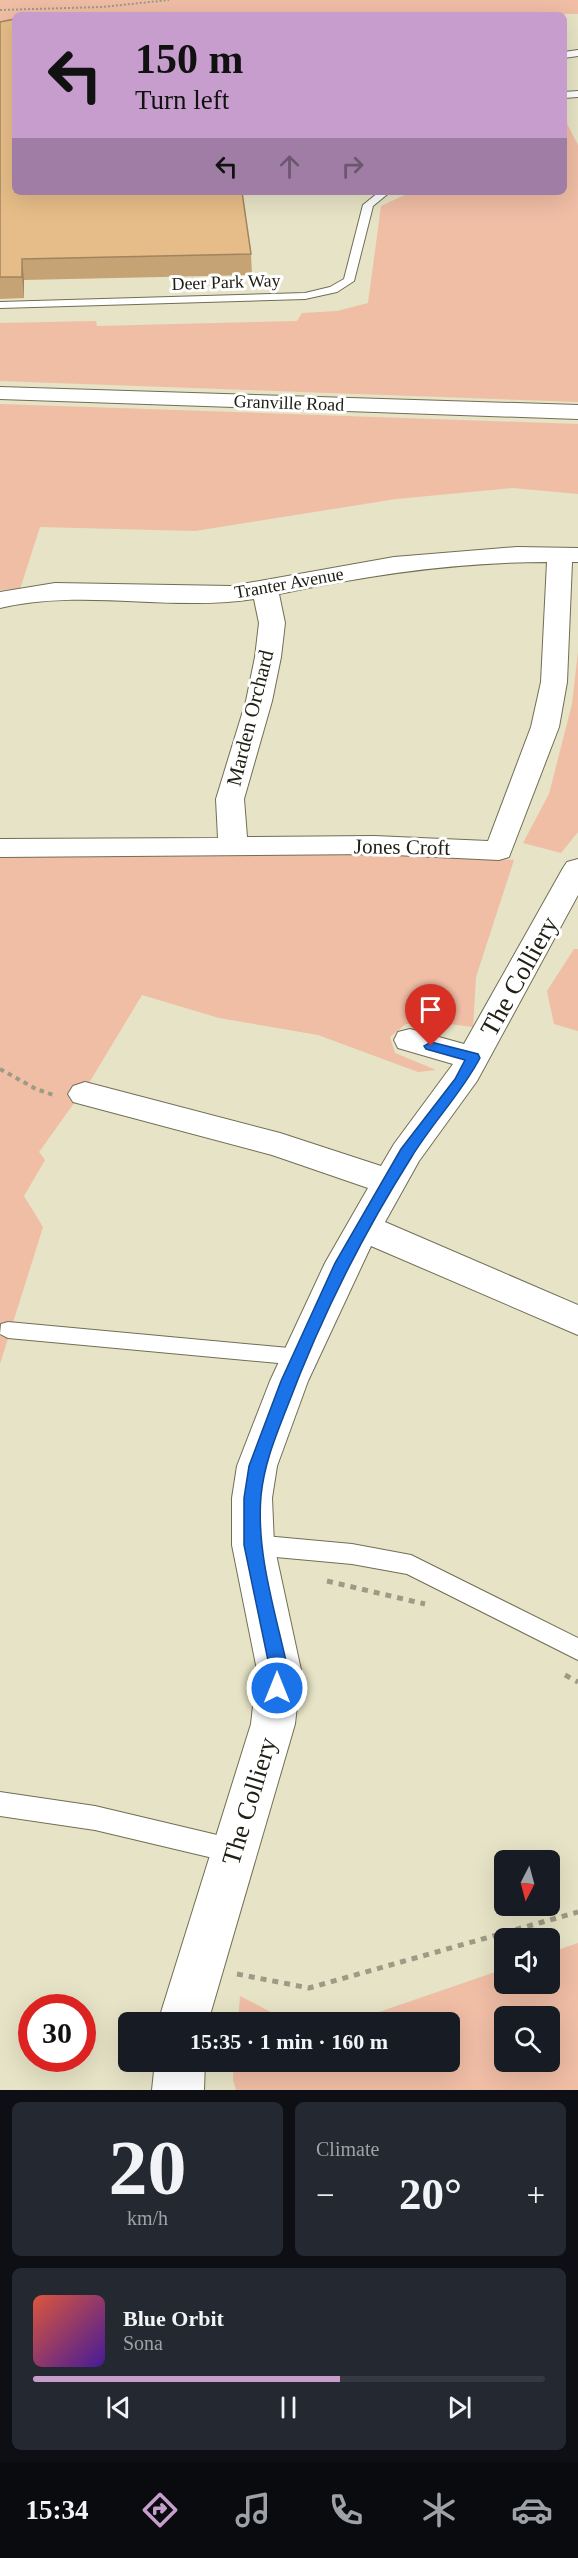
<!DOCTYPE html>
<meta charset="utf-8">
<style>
:root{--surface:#171b24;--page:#242831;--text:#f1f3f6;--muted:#9ea1a6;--line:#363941;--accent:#c79dcd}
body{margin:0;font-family:Georgia,serif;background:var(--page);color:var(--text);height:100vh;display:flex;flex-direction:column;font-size:22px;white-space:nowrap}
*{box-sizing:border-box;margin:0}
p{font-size:20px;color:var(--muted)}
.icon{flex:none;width:33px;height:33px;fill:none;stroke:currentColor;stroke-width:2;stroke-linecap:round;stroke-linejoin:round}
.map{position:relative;height:2090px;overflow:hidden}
.drawer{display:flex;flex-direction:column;gap:12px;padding:12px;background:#0d0f14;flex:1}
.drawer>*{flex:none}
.hud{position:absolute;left:12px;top:12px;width:555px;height:183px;border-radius:9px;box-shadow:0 6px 24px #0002;background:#c79dcd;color:#111;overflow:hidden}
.needle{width:39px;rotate:186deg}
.controls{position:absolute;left:494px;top:1850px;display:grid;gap:12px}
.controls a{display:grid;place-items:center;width:66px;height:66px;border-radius:9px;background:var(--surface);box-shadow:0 6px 24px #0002;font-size:30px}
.speed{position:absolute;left:18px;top:1994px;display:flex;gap:12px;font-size:30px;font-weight:700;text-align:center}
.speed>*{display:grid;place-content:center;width:78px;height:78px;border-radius:50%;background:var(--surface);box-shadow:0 6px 24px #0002;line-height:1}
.speed .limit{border:9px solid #d22;background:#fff;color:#111}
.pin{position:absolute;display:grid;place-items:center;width:51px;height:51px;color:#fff;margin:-62px -26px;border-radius:50% 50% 50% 0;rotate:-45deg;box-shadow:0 0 6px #0007}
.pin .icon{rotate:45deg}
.me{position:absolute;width:66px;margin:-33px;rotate:0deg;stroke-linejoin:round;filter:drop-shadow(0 0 4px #0008)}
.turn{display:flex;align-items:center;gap:21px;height:126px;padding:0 24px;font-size:27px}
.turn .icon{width:78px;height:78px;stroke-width:2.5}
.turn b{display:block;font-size:42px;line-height:51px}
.lanes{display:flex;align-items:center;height:57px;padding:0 24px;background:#0003;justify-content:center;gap:30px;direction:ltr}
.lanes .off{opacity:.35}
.big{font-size:45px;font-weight:700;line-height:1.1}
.drawer .widget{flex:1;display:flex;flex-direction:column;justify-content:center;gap:9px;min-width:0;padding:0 21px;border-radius:9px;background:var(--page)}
.drawer .dial{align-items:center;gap:0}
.dial b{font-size:78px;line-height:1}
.song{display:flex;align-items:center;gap:18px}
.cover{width:72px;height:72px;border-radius:9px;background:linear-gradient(135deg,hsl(10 70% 55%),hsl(260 70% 35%))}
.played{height:6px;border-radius:3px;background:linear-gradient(90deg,var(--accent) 60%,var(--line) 60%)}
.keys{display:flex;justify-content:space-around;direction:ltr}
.heat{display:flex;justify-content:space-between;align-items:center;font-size:33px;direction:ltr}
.drawer .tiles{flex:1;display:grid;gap:12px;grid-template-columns:1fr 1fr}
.widget:last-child{grid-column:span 2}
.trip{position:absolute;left:118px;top:2012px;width:342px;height:60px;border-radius:9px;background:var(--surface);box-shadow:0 6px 24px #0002;font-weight:700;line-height:60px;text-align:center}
.dock{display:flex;height:96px;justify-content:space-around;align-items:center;background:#090b0e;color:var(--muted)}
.dock .icon{width:42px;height:42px}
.dock .selected{color:var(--accent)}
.dock b{font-size:27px;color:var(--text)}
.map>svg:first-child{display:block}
</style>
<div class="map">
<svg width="578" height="2090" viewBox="0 0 578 2090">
<rect width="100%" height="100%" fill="#e6e3c6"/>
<g fill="#f0bda5" fill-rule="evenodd">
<path d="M0,0h578v14l-563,1v12h-15z"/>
<path d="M564,118l14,27v257l-578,-21v-58l96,-2 1,5 200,-5 5,-8 35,-2 31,-8 13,-97 30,-14h153z"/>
<path d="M0,404l578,20v70l-65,-6 -117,11 -201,32 -155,-4 -20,62 -20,1z"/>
<path d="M578,651v181l-17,21 -38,-10 26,-49 23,-90z"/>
<path d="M393,851l121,9 -38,117 -3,50 -32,-4 -35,1 -16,13 5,16 41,17 -18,2 -100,-37 -99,-17 -77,-23 -50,83 -53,74 6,8 -21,36 19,31 -43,137v-507l228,-1z"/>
<path d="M574,949h4v82l-24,-7 -7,-33z"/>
<path d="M578,1943v147h-342l-3,-10 1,-19h216v-39h-100l154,-53v14h45v-30zM504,2016h45v45h-45z"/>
<path d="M240,1996l50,26h-52z"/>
</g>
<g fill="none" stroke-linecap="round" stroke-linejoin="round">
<g stroke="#716e54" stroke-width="2">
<g id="lane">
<path d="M578,50v6l-14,2v-6z"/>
<path d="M578,91v6l-14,1v-6z"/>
<path d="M379,192h11l-17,14 -19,75 -17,11 -32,7 -305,9v-6l305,-9 25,-6 14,-8 19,-74z"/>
<path d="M8,1322l292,27 7,2 3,6 -3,6 -7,2 -292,-27 -8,-4 1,-10z"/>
<path d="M253,1535l99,9 59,11 167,83v22l-171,-86 -55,-10 -99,-9 -8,-3 -3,-7 3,-7z"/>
<path d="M0,1792l95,14 139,33 9,3 4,9 -4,9 -9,3 -139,-33 -95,-14z"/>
</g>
</g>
<g stroke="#716e54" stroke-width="2">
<g id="street">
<path d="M0,387l578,18v14l-578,-20z"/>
<path d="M517,547l61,1v14h-6l-5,120 -8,45 -50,130 -10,3 -125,-6 -374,3v-18l218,-1 -2,-39 30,-98 9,-44 4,-34 -5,-24c-84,13 -169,-11 -254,9v-16l55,-9 176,3 163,-29zM547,562l-6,120 -10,45 -43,114 -114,-5 -127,1 -3,-38 28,-98 9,-44 4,-34 -6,-29c89,-19 177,-32 268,-32z"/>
<path d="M578,859v36l-101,186 -58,80 -34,61 193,83v30l-207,-89 -63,135 -31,85 -5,32 2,47 27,125 -6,54 -87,298h-50l93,-298 6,-54 -25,-125v-47l5,-32 33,-85 55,-118 43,-75 -96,-33 -199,-53 -5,-8 5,-8 12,-4 195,51 101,33 13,-22 59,-80 -55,-16 -4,-8 4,-8 12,-3 54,15 99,-176 4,-6z"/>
<path d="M155,2061h50l-1,29h-52z"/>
</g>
</g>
<path stroke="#9d9b85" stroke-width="2" stroke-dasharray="2 2" stroke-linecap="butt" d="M0,10l102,-3 67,-7"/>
<path stroke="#9d9b85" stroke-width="4" stroke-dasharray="4.5 4.5" stroke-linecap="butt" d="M0,1069l36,20 20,7"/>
<g stroke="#9d9b85" stroke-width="5" stroke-dasharray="6 6" stroke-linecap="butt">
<path d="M327,1581l98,23"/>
<path d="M565,1675l13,7"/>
<path d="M237,1974l72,14 269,-76"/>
</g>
<use href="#lane" fill="#fff" fill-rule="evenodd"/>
<use href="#street" fill="#fff" fill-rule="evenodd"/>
</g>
<path fill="#c6a375" d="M0,22l251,232 1,21 -228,5v18l-24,1z"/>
<path fill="#a1845f" d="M22,259l2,21v18l-2,-21z"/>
<path fill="#e6bd88" stroke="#a1845f" stroke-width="1.5" d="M15,19v173h227l9,62 -229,5v18h-22v-255z"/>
<path fill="#1a73e8" stroke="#114b97" stroke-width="1.5" d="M431,1042l47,12 2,4c-19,36 -48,65 -69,100 -50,79 -92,164 -125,252 -11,28 -22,55 -25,86 -5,58 15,118 27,174l-4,24 -7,2 -6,-2 -3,-6 2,-18 -26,-125v-47l5,-32 32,-85 54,-118 66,-114 54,-70 10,-19 -39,-11 -2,-3z"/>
<g text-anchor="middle" stroke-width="6" stroke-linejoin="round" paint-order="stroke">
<g font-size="18" fill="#212015" stroke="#fff">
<text transform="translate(226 282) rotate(-2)" y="6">Deer Park Way</text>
<text transform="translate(289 403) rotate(2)" y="6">Granville Road</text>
<text transform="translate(289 583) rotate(-10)" y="6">Tranter Avenue</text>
</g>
<g font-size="21" fill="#212015" stroke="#fff">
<text transform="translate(250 718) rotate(-76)" y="7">Marden Orchard</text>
<text transform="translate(402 847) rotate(1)" y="7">Jones Croft</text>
</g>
<g font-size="26" fill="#212015" stroke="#fff">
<text transform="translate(519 976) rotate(-61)" y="9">The Colliery</text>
<text transform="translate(249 1801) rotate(-73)" y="9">The Colliery</text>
</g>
</g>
</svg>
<div class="controls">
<a><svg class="needle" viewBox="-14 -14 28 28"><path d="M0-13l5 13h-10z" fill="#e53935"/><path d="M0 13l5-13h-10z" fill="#9ea1a6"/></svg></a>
<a><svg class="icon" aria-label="sound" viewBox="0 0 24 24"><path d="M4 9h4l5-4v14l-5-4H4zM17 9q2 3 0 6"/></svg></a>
<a><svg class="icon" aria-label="search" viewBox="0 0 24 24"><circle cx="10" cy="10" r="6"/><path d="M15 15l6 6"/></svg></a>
</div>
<div class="speed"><div class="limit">30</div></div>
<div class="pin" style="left:431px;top:1046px;background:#d93025"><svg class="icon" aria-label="arrive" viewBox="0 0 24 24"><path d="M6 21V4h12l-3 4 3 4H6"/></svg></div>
<svg class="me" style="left:277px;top:1688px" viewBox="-20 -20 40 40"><circle r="17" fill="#1a73e8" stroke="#fff" stroke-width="3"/><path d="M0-11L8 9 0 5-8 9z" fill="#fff"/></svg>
<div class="trip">15:35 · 1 min · 160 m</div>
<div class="hud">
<div class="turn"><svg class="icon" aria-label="left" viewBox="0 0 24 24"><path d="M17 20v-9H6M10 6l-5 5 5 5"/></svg><div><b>150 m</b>Turn left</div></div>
<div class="lanes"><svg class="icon" aria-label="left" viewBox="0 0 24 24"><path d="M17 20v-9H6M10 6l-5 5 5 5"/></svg><svg class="icon off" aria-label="ahead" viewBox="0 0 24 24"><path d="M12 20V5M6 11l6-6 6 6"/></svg><svg class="icon off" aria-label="right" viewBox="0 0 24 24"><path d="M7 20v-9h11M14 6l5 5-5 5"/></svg></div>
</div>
</div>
<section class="drawer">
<div class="tiles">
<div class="widget dial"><b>20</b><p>km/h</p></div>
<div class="widget"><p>Climate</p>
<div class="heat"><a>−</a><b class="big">20°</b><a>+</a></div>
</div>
<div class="widget">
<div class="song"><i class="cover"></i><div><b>Blue Orbit</b><p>Sona</p></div></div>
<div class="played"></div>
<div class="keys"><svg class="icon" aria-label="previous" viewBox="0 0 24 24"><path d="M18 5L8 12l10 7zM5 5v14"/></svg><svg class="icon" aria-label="pause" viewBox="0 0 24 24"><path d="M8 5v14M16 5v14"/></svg><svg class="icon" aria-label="next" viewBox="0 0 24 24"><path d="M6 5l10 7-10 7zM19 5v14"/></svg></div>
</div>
</div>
</section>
<nav class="dock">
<b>15:34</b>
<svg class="icon selected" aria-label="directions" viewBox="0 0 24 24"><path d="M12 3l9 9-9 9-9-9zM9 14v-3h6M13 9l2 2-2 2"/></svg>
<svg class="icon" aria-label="music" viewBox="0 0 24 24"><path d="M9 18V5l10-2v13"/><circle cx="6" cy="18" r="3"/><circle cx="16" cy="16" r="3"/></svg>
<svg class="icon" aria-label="phone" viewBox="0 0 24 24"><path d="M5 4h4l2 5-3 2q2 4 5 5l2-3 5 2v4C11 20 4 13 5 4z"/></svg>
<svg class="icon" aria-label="climate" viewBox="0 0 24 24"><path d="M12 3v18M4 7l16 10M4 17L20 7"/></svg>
<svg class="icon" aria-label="car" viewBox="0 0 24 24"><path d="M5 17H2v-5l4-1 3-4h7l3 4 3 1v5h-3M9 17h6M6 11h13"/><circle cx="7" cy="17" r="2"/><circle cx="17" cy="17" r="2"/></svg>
</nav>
